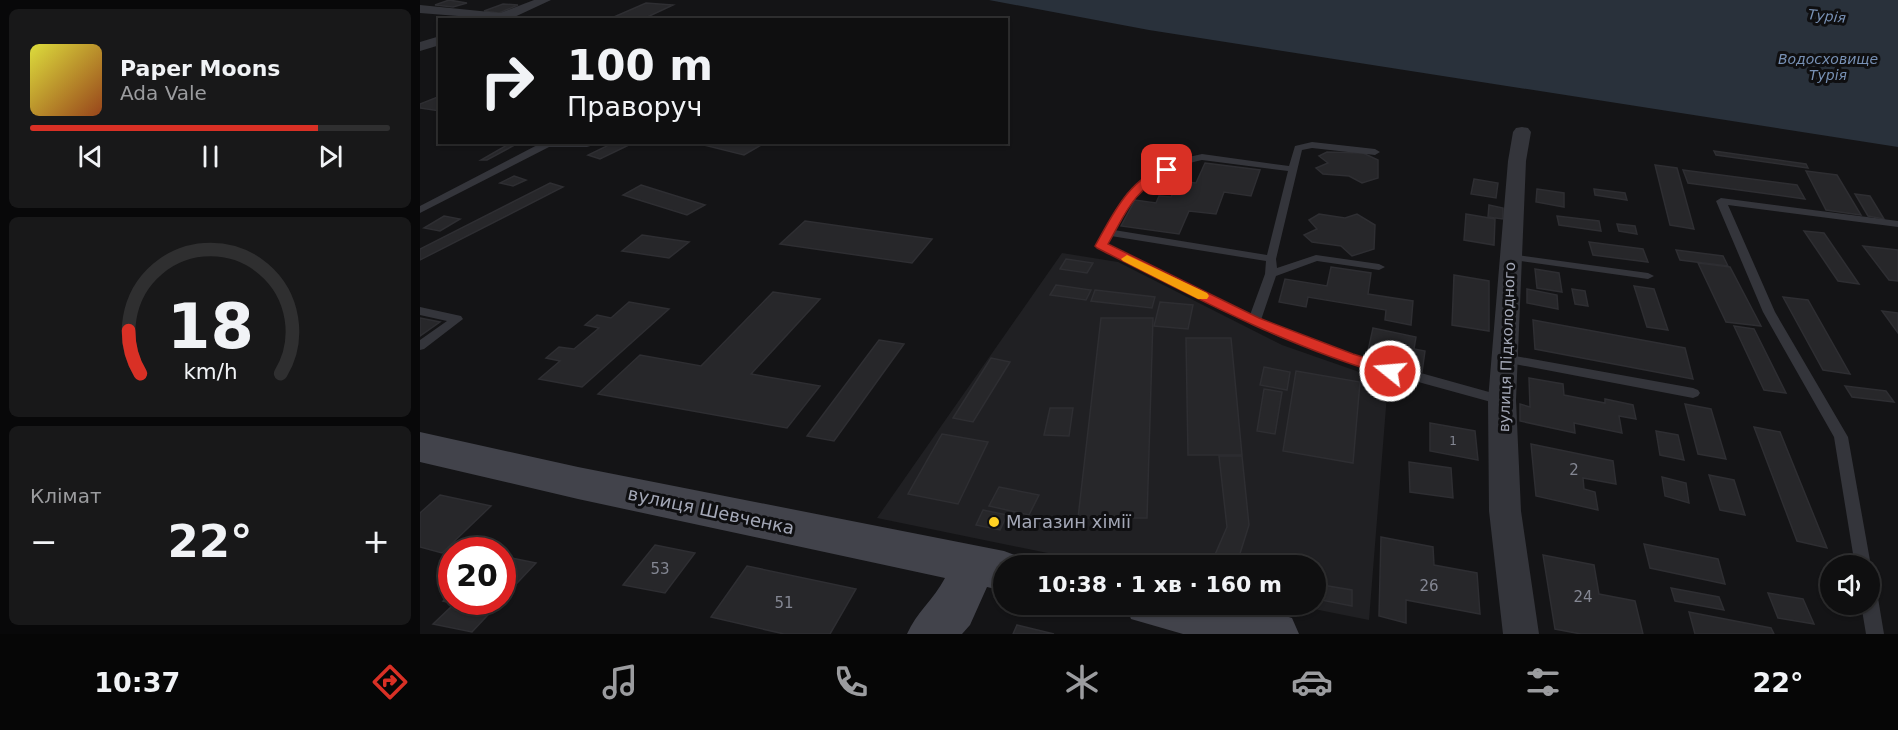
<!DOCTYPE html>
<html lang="uk">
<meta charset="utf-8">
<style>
:root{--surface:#0f0f10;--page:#181819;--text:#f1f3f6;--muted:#9b9c9f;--line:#2f2f30;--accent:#d93025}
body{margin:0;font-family:"DejaVu Sans",sans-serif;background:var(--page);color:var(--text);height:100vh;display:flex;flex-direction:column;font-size:22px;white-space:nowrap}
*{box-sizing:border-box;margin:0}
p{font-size:20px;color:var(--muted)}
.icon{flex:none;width:33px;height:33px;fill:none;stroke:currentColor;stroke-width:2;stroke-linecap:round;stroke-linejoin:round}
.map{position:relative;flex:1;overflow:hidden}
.panel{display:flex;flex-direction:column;gap:9px;padding:9px;background:#080809;width:420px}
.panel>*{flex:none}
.banner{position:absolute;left:18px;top:18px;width:570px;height:126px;border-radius:0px;box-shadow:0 2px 4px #0004,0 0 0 2px var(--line);background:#0f0f10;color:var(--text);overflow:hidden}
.buttons{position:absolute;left:1400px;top:555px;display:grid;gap:12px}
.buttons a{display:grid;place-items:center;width:60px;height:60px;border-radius:50%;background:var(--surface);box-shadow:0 2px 4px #0004,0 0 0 2px var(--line);font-size:30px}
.speed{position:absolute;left:18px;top:537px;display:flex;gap:12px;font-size:30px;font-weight:700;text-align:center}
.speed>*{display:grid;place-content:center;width:78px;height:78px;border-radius:50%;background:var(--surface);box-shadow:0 2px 4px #0004,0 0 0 2px var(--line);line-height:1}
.speed .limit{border:9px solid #d22;background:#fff;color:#111}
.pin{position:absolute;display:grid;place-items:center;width:51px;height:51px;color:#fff;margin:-26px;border-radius:12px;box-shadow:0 3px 9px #0006}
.me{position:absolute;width:66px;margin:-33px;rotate:287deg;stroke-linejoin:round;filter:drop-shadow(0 0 4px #0008)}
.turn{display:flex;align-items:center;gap:21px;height:126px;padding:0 30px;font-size:27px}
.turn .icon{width:78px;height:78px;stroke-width:2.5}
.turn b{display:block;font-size:42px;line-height:51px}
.big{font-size:45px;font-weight:700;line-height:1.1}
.panel .tile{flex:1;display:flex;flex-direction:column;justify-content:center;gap:9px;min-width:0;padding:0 21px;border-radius:9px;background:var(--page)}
.panel .dial{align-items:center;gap:0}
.dial svg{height:156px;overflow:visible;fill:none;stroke:var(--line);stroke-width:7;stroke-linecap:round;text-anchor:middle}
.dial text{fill:var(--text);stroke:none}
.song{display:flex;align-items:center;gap:18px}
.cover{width:72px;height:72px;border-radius:9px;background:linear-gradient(135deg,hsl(60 70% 55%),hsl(20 70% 35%))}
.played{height:6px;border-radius:3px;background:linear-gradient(90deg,var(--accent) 80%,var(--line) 80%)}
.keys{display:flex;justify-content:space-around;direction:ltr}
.heat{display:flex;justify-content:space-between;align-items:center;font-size:33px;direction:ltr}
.trip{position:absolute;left:573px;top:555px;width:333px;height:60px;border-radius:30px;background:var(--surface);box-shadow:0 2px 4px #0004,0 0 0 2px var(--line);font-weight:700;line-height:60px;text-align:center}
.tabs{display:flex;height:96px;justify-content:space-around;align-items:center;background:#060606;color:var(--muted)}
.tabs .icon{width:42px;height:42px}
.tabs .active{color:var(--accent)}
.tabs b{font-size:27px;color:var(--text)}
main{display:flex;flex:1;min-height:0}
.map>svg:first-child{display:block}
</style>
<main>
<section class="panel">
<div class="tile">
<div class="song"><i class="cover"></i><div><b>Paper Moons</b><p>Ada Vale</p></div></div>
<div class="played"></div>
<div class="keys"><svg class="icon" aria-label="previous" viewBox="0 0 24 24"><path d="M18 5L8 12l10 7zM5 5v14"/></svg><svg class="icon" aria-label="pause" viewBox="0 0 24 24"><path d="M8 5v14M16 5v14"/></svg><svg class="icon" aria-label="next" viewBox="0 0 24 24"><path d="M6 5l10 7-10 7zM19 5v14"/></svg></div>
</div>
<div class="tile dial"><svg viewBox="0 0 100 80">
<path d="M14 69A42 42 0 1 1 86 69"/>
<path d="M14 69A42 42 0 0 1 8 47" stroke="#d93025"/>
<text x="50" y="56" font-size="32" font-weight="700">18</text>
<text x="50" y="72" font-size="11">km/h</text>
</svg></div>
<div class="tile"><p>Клімат</p>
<div class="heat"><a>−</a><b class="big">22°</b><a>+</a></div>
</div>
</section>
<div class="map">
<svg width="1478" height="634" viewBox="0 0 1478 634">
<rect width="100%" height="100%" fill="#141416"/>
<path fill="#202023" d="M642,253l56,9 164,83 106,37 -19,238 -75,-15 22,-1v-38l-210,-1 -229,-47z"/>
<path fill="#29313b" d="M569,0h909v147l-749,-117z"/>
<g fill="#27272a" stroke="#2e2e32" stroke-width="1.5">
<path d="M29,0l18,3 -14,4 -18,-2z"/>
<path d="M226,3l27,2 -32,15h-34z"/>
<path d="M83,4l15,1 -19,8 -15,-2z"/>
<path d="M20,96v15l-20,-3v-4z"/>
<path d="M195,142h20l-35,17 -12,-4z"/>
<path d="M278,142h58l7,2 -19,11 -48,-12z"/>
<path d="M87,145l6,1 -26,14h-6z"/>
<path d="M1294,151l92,13 2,4 -92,-13z"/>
<path d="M907,152l36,1 15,7v18l-16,5 -13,-7 -26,-2 -7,-6 12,-5 -9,-7z"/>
<path d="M785,163l55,7 -9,26 -27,-4 -8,22 -27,-3 -10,23 -58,-8 14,-26 21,3 3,-7 12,1 8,-16 17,2z"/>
<path d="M1235,165l22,3 17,61 -24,-4z"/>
<path d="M1263,170l114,15 8,14 -117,-16z"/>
<path d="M1386,171l31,4 24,40 -35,-5z"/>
<path d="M94,176l12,4 -13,6 -13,-3z"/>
<path d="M1054,179l24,4 -2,15 -25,-4z"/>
<path d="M130,183l13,4 -143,73v-11z"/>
<path d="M221,185l64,20 -18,10 -64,-20z"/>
<path d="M1117,189l27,4v14l-28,-5z"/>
<path d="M1174,189l31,4 2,7 -32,-5z"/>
<path d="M1435,194l15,2 14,23 -16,-3z"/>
<path d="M1069,205l14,3v11l-15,-2z"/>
<path d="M899,214l26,4 12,-4 18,11 -1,24 -22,7 -11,-10 -29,-4 -8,-7 13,-6 -8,-9z"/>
<path d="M1046,214l29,5 -1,26 -30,-5z"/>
<path d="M24,216l16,3 -20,12 -16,-3z"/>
<path d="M1137,216l42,5 2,10 -42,-6z"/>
<path d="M385,221l127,18 -20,24 -132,-19z"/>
<path d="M1197,224l18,2 2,8 -18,-3z"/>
<path d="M1384,231l20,2 35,51 -21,-3z"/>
<path d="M222,235l47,7 -20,16 -47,-7z"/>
<path d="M1169,242l54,7 5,13 -55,-7z"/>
<path d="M1443,246l35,4v31l-9,-1z"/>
<path d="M1256,250l47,6 5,10 -48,-6z"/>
<path d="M646,259l27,4 -6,10 -27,-4z"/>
<path d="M1278,263l32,4 31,59 -35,-4z"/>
<path d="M911,267l40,6 -3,21 45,7 -2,24 -26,-5 1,-10 -78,-13 -2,10 -27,-5 6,-23 42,7z"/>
<path d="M1115,269l24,4 3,19 -25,-4z"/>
<path d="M1034,275l35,6v50l-37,-6z"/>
<path d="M636,285l35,5 -5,10 -36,-5z"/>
<path d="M1214,286l20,3 14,41 -21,-3z"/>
<path d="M1107,289l30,6 1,14 -31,-6z"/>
<path d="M1152,289l13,2 3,15 -13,-2z"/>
<path d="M675,290l60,7 -3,11 -61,-7z"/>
<path d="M353,292l47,7 -69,75 69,12 -33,42 -189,-34 42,-39 61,11z"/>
<path d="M1363,297l25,3 42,74 -27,-4z"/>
<path d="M209,302l40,7 -87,78 -43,-8 21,-18 -14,-3 13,-11 15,2 25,-21 -14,-3 12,-10 14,3z"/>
<path d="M740,302l33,3 -5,24 -34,-3z"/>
<path d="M1462,311l16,2v20z"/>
<path d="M0,318l20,4 -20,14z"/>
<path d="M681,318h52l-6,200h-69z"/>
<path d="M1113,320l152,28 8,31 -158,-30z"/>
<path d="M1314,326l20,3 32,64 -22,-3z"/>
<path d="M953,328l43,9 -2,12 11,2 -3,21 -56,-12z"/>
<path d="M766,338h45l11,117h-54z"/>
<path d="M459,340l25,4 -70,97 -27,-5z"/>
<path d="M571,358l19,4 -37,60 -20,-4z"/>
<path d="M844,367l26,5 -3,18 -27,-5z"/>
<path d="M876,371l64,11 -7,81 -70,-12z"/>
<path d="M1109,378l34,6 1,11 41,8v-4l28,6 3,14 -17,-3 3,17 -48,-10 1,10 -55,-12v-17l10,3z"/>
<path d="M1425,386l41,5 8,11 -42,-5z"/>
<path d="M844,389l18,3 -7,42 -18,-3z"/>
<path d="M1265,404l26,5 15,50 -28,-5z"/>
<path d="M630,408h23l-4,28 -25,-1z"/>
<path d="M1010,423l45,8 3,29 -48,-9z"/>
<path d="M1334,427l26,5 47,116 -30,-7z"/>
<path d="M1236,431l22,4 6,25 -24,-5z"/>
<path d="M522,434l46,8 -30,62 -50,-10z"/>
<path d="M1111,444l82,17 3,23 -33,-6 1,11 11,3 3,18 -62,-14z"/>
<path d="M799,456h23l7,69 -12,38 -23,-6 13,-30z"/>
<path d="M989,462l42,6 2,30 -43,-6z"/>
<path d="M1289,475l25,5 11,35 -25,-5z"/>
<path d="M1242,477l24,6 3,20 -24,-7z"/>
<path d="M579,487l40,8 -10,20 -40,-9z"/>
<path d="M20,495l51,11 -49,47 -22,-6v-34z"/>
<path d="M563,510l24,5 -7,15 -24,-5z"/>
<path d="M961,537l52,10 1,18 43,8 3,41 -74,-14v23l-27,-7z"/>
<path d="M1224,544l74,15 7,25 -75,-16z"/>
<path d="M235,545l40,8 -30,40 -42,-8z"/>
<path d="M1123,555l51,10 5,29 36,7 8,33h-62l-26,-5z"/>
<path d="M82,556l34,7 -34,36z"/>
<path d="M327,566l109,23 -26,45h-46l-73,-17z"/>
<path d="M896,584l36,6v16l-36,-7z"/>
<path d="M1251,588l48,9 5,13 -49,-9z"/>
<path d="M32,592v10h48l-28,30 -39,-8 21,-20 -11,-3z"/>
<path d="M1348,593l35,6 11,25 -36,-6z"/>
<path d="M1269,612l82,16 3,6h-79z"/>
<path d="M597,625l37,9h-41z"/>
</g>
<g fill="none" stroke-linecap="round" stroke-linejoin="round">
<g fill="#34353b" fill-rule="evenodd">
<path d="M123,142h61l-17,5h-38l-129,66v-7z"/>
<path d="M892,142l63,7 5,3 -5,3 -63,-7 -10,2 -26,109 1,9 39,-13 63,9 6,3 -6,3 -62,-9 -41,15 -15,44 88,33 158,44 2,3 -2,3 -5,2 -131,-36 -92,-32 -68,-32 -115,-59 31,-53 20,-17 33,-17 22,-5 87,12 6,-20zM782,160l86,11 -21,84 -153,-25c7,-11 12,-23 19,-32 16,-20 45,-33 69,-38zM691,236l155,25 -1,13 -15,41 -143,-70z"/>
<path d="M1301,198l177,23v6l-170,-22 47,107 73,125 23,129 -2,5v-5h-14l-21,-129 -71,-125 -47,-111z"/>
<path d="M1090,254l138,19 6,3 -6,3 -142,-20 -1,-2z"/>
<path d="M0,307l41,9 2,3 -39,30 -4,1v-10l27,-19 -27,-6z"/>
<path d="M1084,354l189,34 5,2 2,3 -2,3 -5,2 -194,-37 -1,-3 1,-3z"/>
<path d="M1449,590l6,3 3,5 6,36h-18l-5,-30h8z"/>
</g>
<g fill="#34353b" fill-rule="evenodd">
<path d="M114,0h17l-43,20 -88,-7v-8l80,8z"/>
<path d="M20,36v9l-20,6v-9z"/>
<path d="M1102,127l6,1 3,4 -5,29 -10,239 5,111 18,123h-36l-14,-123 -1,-111 20,-239 5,-29 3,-4z"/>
</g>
<g fill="#42434b" fill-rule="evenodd">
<path d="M0,432l158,35 426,84 16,6 4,9h-20v25l-17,-4 -17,38 -8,9h-55c9,-21 27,-35 38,-56l-367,-79 -158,-37z"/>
<path d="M705,604h120l47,14 7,16h-116l-52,-15z"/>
</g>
</g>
<path fill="#d93025" stroke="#8d1f18" stroke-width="1.5" d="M747,166l5,4 -2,2c-38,20 -42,37 -62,72l151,74 94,36 43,13 2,4 -2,3 -6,2c-103,-29 -198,-80 -293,-128l-2,-2c18,-32 34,-68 72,-80z"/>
<path fill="#f59e0b" d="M707,255l80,38 2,3 -2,3h-9l-75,-38 -2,-2z"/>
<circle fill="#ffd123" stroke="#0f0f11" stroke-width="2" cx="574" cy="522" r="6"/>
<g text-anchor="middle" stroke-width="6" stroke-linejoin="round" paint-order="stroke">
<g font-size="12" fill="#848793">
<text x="1033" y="445">1</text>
</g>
<g font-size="14" font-style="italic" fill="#7891b5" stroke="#0f0f11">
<text transform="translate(1407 16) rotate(6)" y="5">Турія</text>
<text x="1408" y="64">Водосховище<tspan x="1408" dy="16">Турія</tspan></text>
</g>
<g font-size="15" fill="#a4a8b7" stroke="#0f0f11">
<text transform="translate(1087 347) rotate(-88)" y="5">вулиця Підколодного</text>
</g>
<g font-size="15" fill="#848793">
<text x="1154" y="475">2</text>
<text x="240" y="574">53</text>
<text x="1009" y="591">26</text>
<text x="1163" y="602">24</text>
<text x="364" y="608">51</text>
</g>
<g font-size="18" fill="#a4a8b7" stroke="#0f0f11">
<text transform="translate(291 511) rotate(12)" y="6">вулиця Шевченка</text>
</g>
<g font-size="18" fill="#a4a8b7" stroke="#0f0f11" text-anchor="start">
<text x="586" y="528">Магазин хімії</text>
</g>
</g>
</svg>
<div class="buttons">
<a><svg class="icon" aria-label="sound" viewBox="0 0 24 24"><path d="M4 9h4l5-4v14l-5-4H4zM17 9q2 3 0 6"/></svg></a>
</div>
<div class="speed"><div class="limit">20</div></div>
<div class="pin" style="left:747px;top:170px;background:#d93025"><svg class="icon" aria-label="arrive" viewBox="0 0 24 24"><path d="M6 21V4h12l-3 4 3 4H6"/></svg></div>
<svg class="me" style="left:970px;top:371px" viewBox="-20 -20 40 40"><circle r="17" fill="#d93025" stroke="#fff" stroke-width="3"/><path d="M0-11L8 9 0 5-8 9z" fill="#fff"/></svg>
<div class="trip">10:38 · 1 хв · 160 m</div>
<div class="banner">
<div class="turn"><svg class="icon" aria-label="right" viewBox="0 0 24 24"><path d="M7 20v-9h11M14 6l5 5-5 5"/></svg><div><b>100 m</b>Праворуч</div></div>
</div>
</div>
</main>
<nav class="tabs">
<b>10:37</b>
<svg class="icon active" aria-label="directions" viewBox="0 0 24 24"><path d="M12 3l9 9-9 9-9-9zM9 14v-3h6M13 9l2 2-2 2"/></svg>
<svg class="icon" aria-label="music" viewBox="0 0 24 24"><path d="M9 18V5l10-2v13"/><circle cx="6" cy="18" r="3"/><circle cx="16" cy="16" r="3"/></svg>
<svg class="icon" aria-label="phone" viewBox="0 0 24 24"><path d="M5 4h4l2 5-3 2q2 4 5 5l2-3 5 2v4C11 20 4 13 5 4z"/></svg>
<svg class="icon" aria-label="climate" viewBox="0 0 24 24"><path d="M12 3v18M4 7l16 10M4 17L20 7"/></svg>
<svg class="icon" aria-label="car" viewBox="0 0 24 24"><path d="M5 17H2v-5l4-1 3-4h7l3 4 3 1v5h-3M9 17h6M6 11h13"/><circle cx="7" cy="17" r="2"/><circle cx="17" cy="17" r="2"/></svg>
<svg class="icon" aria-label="filters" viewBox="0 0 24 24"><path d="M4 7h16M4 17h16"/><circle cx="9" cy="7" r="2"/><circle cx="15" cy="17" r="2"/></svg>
<b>22°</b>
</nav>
